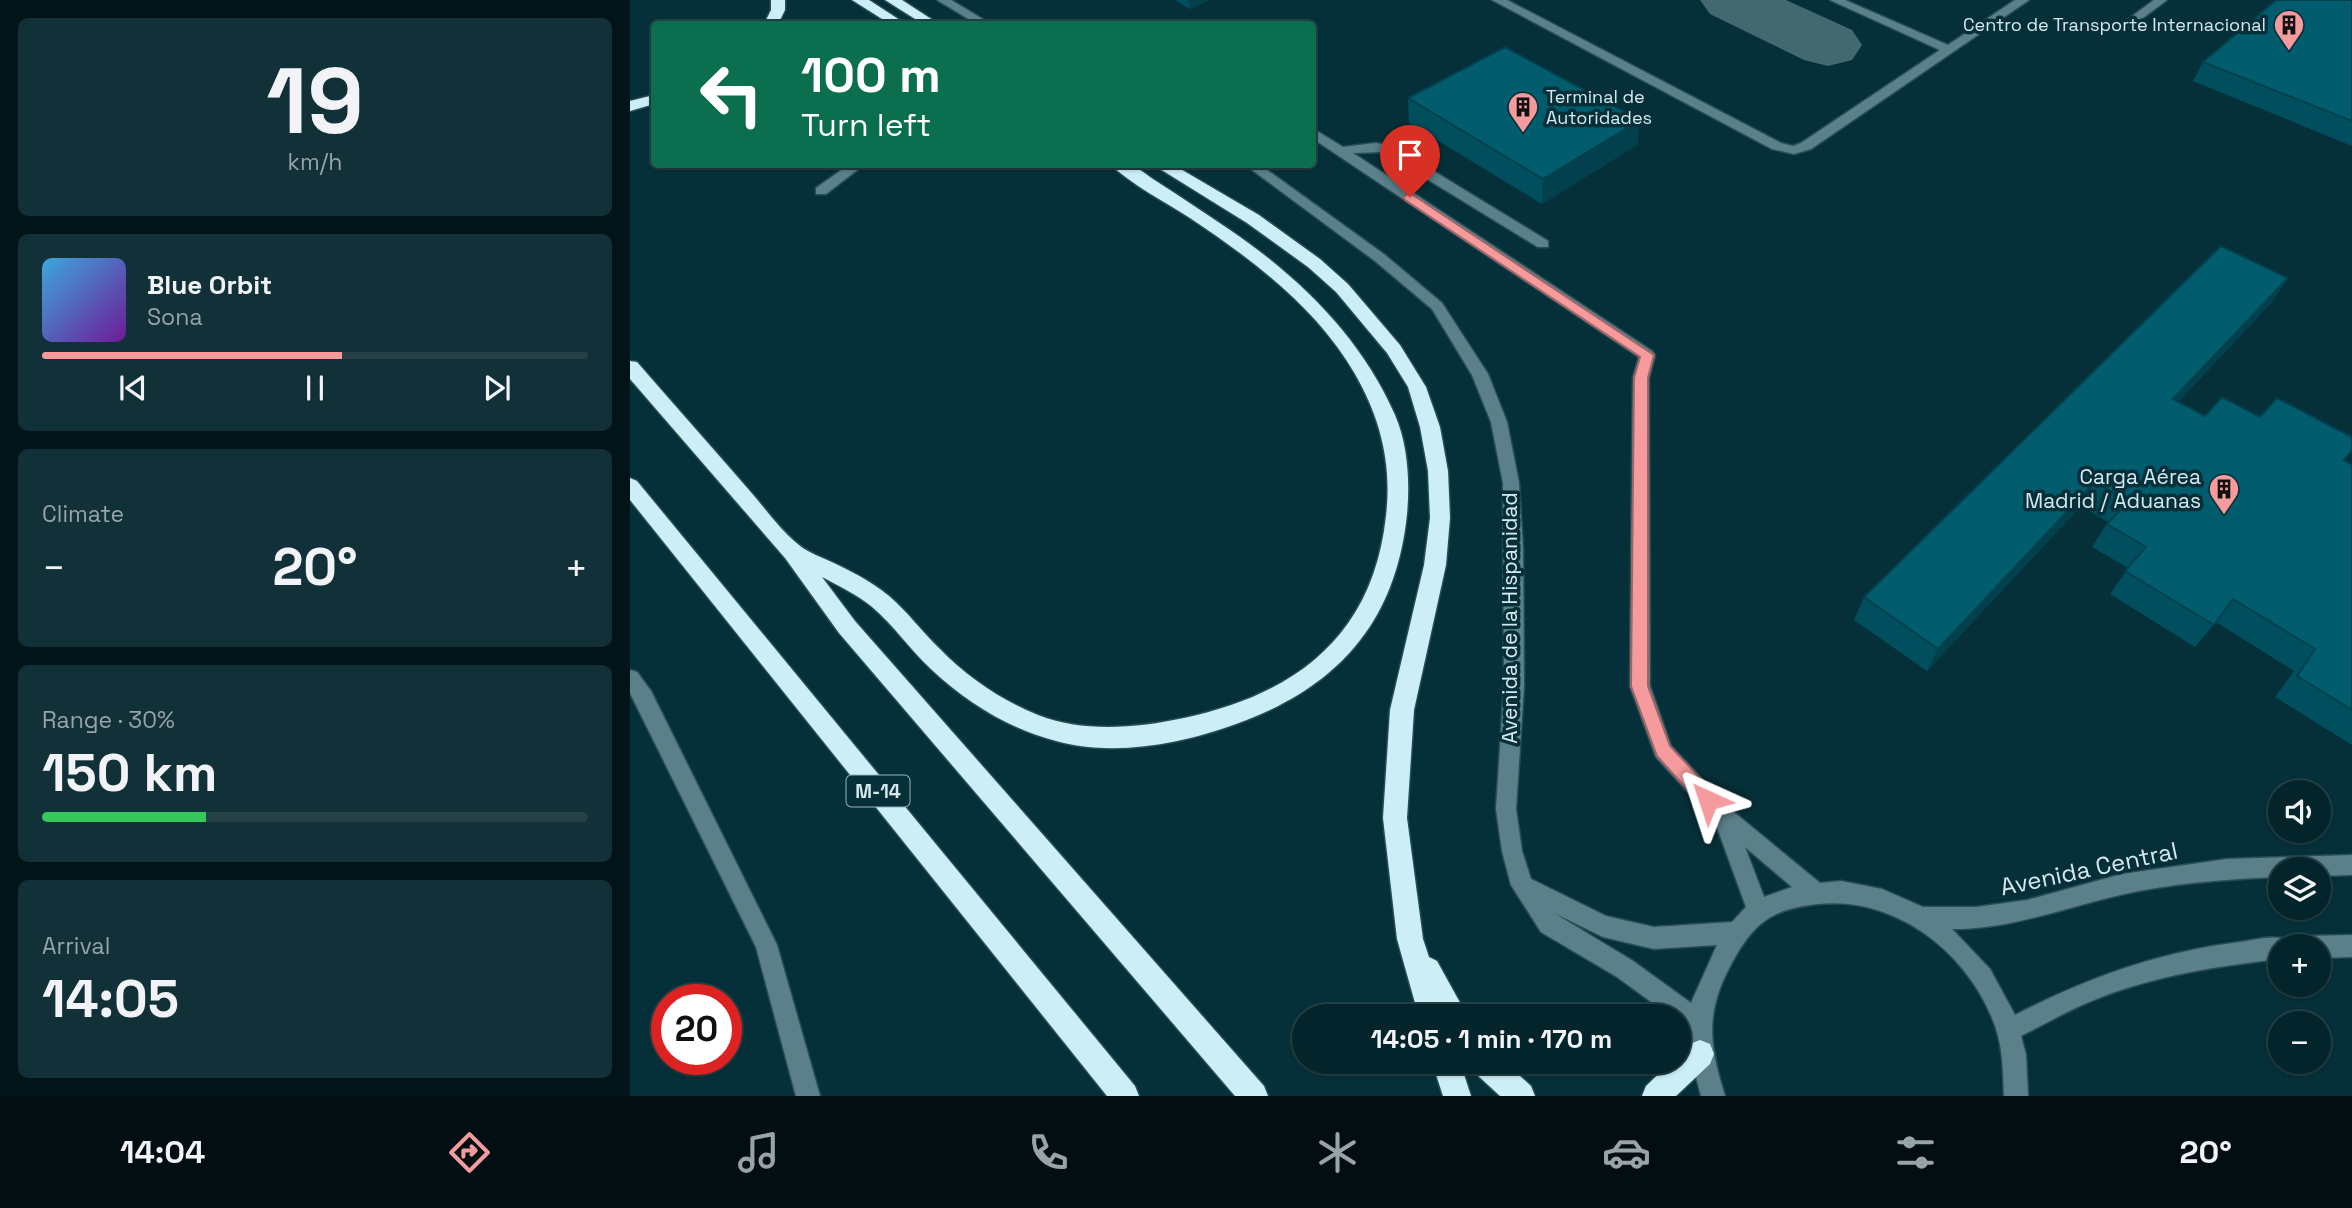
<!DOCTYPE html>
<meta charset="utf-8">
<style>
:root{--surface:#04242b;--page:#123037;--text:#f1f3f6;--muted:#97a4a9;--line:#254147;--accent:#f59b9d}
body{margin:0;font-family:"Space Grotesk",sans-serif;background:var(--page);color:var(--text);height:100vh;display:flex;flex-direction:column;font-size:26px;white-space:nowrap}
*{box-sizing:border-box;margin:0}
p{font-size:23px;color:var(--muted)}
.icon{flex:none;width:38px;height:38px;fill:none;stroke:currentColor;stroke-width:2;stroke-linecap:round;stroke-linejoin:round}
.map{position:relative;flex:1;overflow:hidden}
.side{display:flex;flex-direction:column;gap:18px;padding:18px;background:#021418;width:630px}
.side>*{flex:none}
.top-card{position:absolute;left:21px;top:21px;width:665px;height:147px;border-radius:7px;box-shadow:0 2px 5px #0004,0 0 0 2px var(--line);background:#0b6e4f;color:#fff;overflow:hidden}
.buttons{position:absolute;left:1638px;top:780px;display:grid;gap:14px}
.buttons a{display:grid;place-items:center;width:63px;height:63px;border-radius:50%;background:var(--surface);box-shadow:0 2px 5px #0004,0 0 0 2px var(--line);font-size:35px}
.speed{position:absolute;left:21px;top:984px;display:flex;gap:14px;font-size:35px;font-weight:700;text-align:center}
.speed>*{display:grid;place-content:center;width:91px;height:91px;border-radius:50%;background:var(--surface);box-shadow:0 2px 5px #0004,0 0 0 2px var(--line);line-height:1}
.speed .limit{border:10px solid #d22;background:#fff;color:#111}
.pin{position:absolute;display:grid;place-items:center;width:60px;height:60px;color:#fff;margin:-72px -30px;border-radius:50% 50% 50% 0;rotate:-45deg;box-shadow:0 0 7px #0007}
.pin .icon{rotate:45deg}
.me{position:absolute;width:77px;margin:-38px;rotate:318deg;stroke-linejoin:round;filter:drop-shadow(0 0 5px #0008)}
.turn{display:flex;align-items:center;gap:24px;height:147px;padding:0 35px;font-size:32px}
.turn .icon{width:91px;height:91px;stroke-width:2.5}
.turn b{display:block;font-size:49px;line-height:60px}
.big{font-size:52px;font-weight:600;line-height:1.1}
.side .card{flex:1;display:flex;flex-direction:column;justify-content:center;gap:10px;min-width:0;padding:0 24px;border-radius:10px;background:var(--page)}
.side .dial{align-items:center;gap:0}
.dial b{font-size:91px;line-height:1}
.song{display:flex;align-items:center;gap:21px}
.cover{width:84px;height:84px;border-radius:10px;background:linear-gradient(135deg,hsl(200 70% 55%),hsl(280 70% 35%))}
.played{height:7px;border-radius:4px;background:linear-gradient(90deg,var(--accent) 55%,var(--line) 55%)}
.keys{display:flex;justify-content:space-around;direction:ltr}
.heat{display:flex;justify-content:space-between;align-items:center;font-size:38px;direction:ltr}
.charge{height:10px;border-radius:5px;background:linear-gradient(90deg,#34c759 30%,var(--line) 0)}
.trip{position:absolute;left:662px;top:1004px;width:399px;height:70px;border-radius:35px;background:var(--surface);box-shadow:0 2px 5px #0004,0 0 0 2px var(--line);font-weight:600;line-height:70px;text-align:center}
.tab-bar{display:flex;height:112px;justify-content:space-around;align-items:center;background:#020e11;color:var(--muted)}
.tab-bar .icon{width:49px;height:49px}
.tab-bar .selected{color:var(--accent)}
.tab-bar b{font-size:32px;color:var(--text)}
main{display:flex;flex:1;min-height:0}
.map>svg:first-child{display:block}
</style>
<main>
<section class="side">
<div class="card dial"><b>19</b><p>km/h</p></div>
<div class="card">
<div class="song"><i class="cover"></i><div><b>Blue Orbit</b><p>Sona</p></div></div>
<div class="played"></div>
<div class="keys"><svg class="icon" aria-label="previous" viewBox="0 0 24 24"><path d="M18 5L8 12l10 7zM5 5v14"/></svg><svg class="icon" aria-label="pause" viewBox="0 0 24 24"><path d="M8 5v14M16 5v14"/></svg><svg class="icon" aria-label="next" viewBox="0 0 24 24"><path d="M6 5l10 7-10 7zM19 5v14"/></svg></div>
</div>
<div class="card"><p>Climate</p>
<div class="heat"><a>−</a><b class="big">20°</b><a>+</a></div>
</div>
<div class="card"><p>Range · 30%</p><b class="big">150 km</b><div class="charge"></div></div>
<div class="card"><p>Arrival</p><b class="big">14:05</b></div>
</section>
<div class="map">
<svg width="1722" height="1096" viewBox="0 0 1722 1096">
<rect width="100%" height="100%" fill="#063039"/>
<g fill="none" stroke-linecap="round" stroke-linejoin="round">
<path fill="#446870" fill-rule="evenodd" d="M1070,0h86l66,30 10,15 -10,15 -24,6 -24,-6 -94,-46z"/>
<g stroke="#274e56" stroke-width="3">
<g id="minor">
<path d="M307,0h14l40,24h-14z"/>
<path d="M862,0h15l274,143 12,3 8,-3 139,-93 -110,-50h15l103,45 67,-45h14l-218,149 -17,5 -22,-5z"/>
<path d="M1524,0h13l-43,32h-8v-4z"/>
<path d="M682,128l31,19 32,-4 16,2 157,96v6h-10l-155,-95 -30,1 299,198 3,4 -6,23 1,308 21,60 59,63 90,74 21,-2 41,8 41,18h53l51,-7 95,-26 105,-15 125,-4v20l-33,1v-6h-39v7c-53,2 -108,6 -160,18 -56,13 -109,34 -168,34l38,40 25,46c72,-37 143,-63 225,-73 15,-2 34,-8 48,-2l2,7h-10v12c-61,7 -123,16 -181,39 -27,10 -52,25 -78,38l5,19 2,41h-24c-1,-27 -1,-53 -12,-78 -28,-69 -99,-122 -174,-114 -44,5 -62,16 -84,55 -29,51 -26,83 -9,137h-24l-10,-38 -3,-30 -10,-7v-4h-6l-55,-40 -76,-45 -30,-47 -9,-34 -6,-42 8,-124 -1,-202 -12,-61 -19,-47 -40,-66 -57,-48 -131,-97h15l126,91 57,48 46,71 19,48 12,61 4,66 1,136 -8,124 6,42 9,28 75,37 48,11 78,-5 14,-15 -31,-85 -59,-65 -26,-71 3,-308 6,-21 -327,-219zM1115,847l47,40 -28,10zM924,913l49,24 51,12 63,-4 -26,58 -58,-42z"/>
<path d="M220,164h15l-39,30h-10v-6z"/>
<path d="M0,670l7,2 14,19 126,254 43,151h-24l-40,-149 -126,-254z"/>
<path d="M1722,935v22l-33,1v-11h-26l3,-8 8,-3z"/>
</g>
</g>
<g stroke="#274e56" stroke-width="3">
<g id="highway">
<path d="M141,0h14v10l-7,14h-14l7,-14z"/>
<path d="M222,0h17l37,24h-16z"/>
<path d="M255,0h17l37,24h-16z"/>
<path d="M24,95v9l-24,7v-10z"/>
<path d="M480,164c6,0 14,-1 19,0 9,3 19,12 27,17 25,16 49,32 74,49 69,47 131,107 165,185 13,30 15,67 12,99 -11,109 -70,174 -171,210 -55,20 -122,33 -180,17 -46,-12 -89,-38 -124,-71 -22,-20 -38,-45 -61,-64 -15,-12 -32,-20 -49,-29l33,44 409,465 4,10h-33l-396,-463 -54,-75 -155,-179v-18l7,1c37,43 75,85 112,128 16,18 31,40 50,55 7,6 17,10 26,14 22,10 45,21 64,37 19,16 33,36 51,53 27,28 61,51 98,66 45,18 99,13 146,3 112,-24 189,-82 202,-202 6,-51 -5,-97 -31,-142 -38,-66 -102,-114 -165,-156 -26,-17 -57,-32 -80,-54z"/>
<path d="M522,164h20l87,51 61,44 28,25 52,61 26,42 14,40 8,44 2,47 -4,47 -32,145 -7,108 16,121 6,18 8,4 31,56h-49l-22,-78 -14,-121 7,-108 34,-145 6,-47 -2,-47 -8,-44 -12,-40 -21,-34 -51,-61 -28,-25 -61,-44z"/>
<path d="M0,478l7,3 498,605 4,10h-32l-477,-596z"/>
<path d="M1070,1040l10,4 4,10 -4,10 -34,32h-34l4,-10 25,-24h7v-7l12,-11z"/>
<path d="M802,1062h28l11,34h-28z"/>
<path d="M840,1062h35l26,24 4,10h-35l-26,-24z"/>
</g>
</g>
<use href="#minor" fill="#5b8089" fill-rule="evenodd"/>
<use href="#highway" fill="#cbeef7" fill-rule="evenodd"/>
</g>
<g fill="#014f5e">
<path d="M545,0h35l-20,9z"/>
<path d="M1722,0v146l-159,-65 10,-19z"/>
<path d="M778,98l232,22 -3,25 -95,59 -133,-81z"/>
<path d="M1658,278l-16,24 -94,100 27,14 139,44 8,5v280l-77,-48 19,-26 -78,-49 -21,25 -85,-53 18,-26 -36,-21 16,-25 -27,-16 -154,165 -73,-51 10,-23z"/>
</g>
<g fill="#01404c">
<path d="M558,0h22l-20,9z"/>
<path d="M1010,120l-3,25 -95,59 1,-25z"/>
<path d="M1658,278l-16,24 -114,122 15,-25z"/>
<path d="M1465,482l-14,24 -154,165 11,-22z"/>
</g>
<g fill="#015c6d" stroke="#01404c" stroke-width="2">
<path d="M1646,0h76v121l-149,-59z"/>
<path d="M875,47l135,73 -97,59 -135,-81z"/>
<path d="M1591,246l67,32 -115,121 32,17 17,-19 38,20 17,-19 75,39v13l-8,10 8,5v245l-55,-34 18,-27 -82,-50 -19,26 -89,-54 21,-24 -39,-23 21,-22 -33,-20 -157,167 -74,-52z"/>
</g>
<path fill="#f59b9d" stroke="#9f6566" stroke-width="2" d="M780,193l244,162 -6,23v308l22,60 45,48 2,6 -2,6 -7,2 -6,-2 -45,-50 -26,-70 3,-308 6,-21 -235,-157 -2,-3z"/>
<defs>
<g id="building-pin" transform="scale(1.575)"><path d="M0 17L-7.5 6A9.5 9.5 0 1 1 7.5 6Z" fill="#f59b9d" stroke="#063039"/><path d="M-4-6H4V6H1V3H-1V6H-4ZM-2.5-4.3h1.7v1.8h-1.7ZM.8-4.3h1.7v1.8H.8ZM-2.5-1h1.7V.8h-1.7ZM.8-1h1.7V.8H.8Z" fill="#111"/></g>
</defs>
<g fill-rule="evenodd">
<use href="#building-pin" x="1659" y="25"/>
<use href="#building-pin" x="893" y="107"/>
<use href="#building-pin" x="1594" y="489"/>
</g>
<g text-anchor="middle" stroke-width="7" stroke-linejoin="round" paint-order="stroke">
<g font-size="18" fill="#d5e9ef" stroke="#063039" text-anchor="end">
<text x="1636" y="31">Centro de Transporte Internacional</text>
<text x="916" y="103" text-anchor="start">Terminal de<tspan x="916" dy="21">Autoridades</tspan></text>
</g>
<rect fill="#063039" stroke="#97b2b8" stroke-width="2" x="216.5" y="775.5" width="63" height="31" rx="5"/>
<g font-size="19" font-weight="bold" fill="#d5e9ef">
<text x="248" y="798">M-14</text>
</g>
<g font-size="21" fill="#d5e9ef" stroke="#063039" text-anchor="end">
<text x="1571" y="484">Carga Aérea<tspan x="1571" dy="24">Madrid / Aduanas</tspan></text>
</g>
<g font-size="21" fill="#d5e9ef" stroke="#063039">
<text transform="translate(880 618) rotate(-90)" y="7">Avenida de la Hispanidad</text>
</g>
<g font-size="24" fill="#d5e9ef" stroke="#063039">
<text transform="translate(1459 869) rotate(-12)" y="8">Avenida Central</text>
</g>
</g>
</svg>
<div class="buttons">
<a><svg class="icon" aria-label="sound" viewBox="0 0 24 24"><path d="M4 9h4l5-4v14l-5-4H4zM17 9q2 3 0 6"/></svg></a>
<a><svg class="icon" aria-label="layers" viewBox="0 0 24 24"><path d="M12 4l9 5-9 5-9-5zM3 14l9 5 9-5"/></svg></a>
<a>+</a>
<a>−</a>
</div>
<div class="speed"><div class="limit">20</div></div>
<div class="pin" style="left:780px;top:197px;background:#d93025"><svg class="icon" aria-label="arrive" viewBox="0 0 24 24"><path d="M6 21V4h12l-3 4 3 4H6"/></svg></div>
<svg class="me" style="left:1078px;top:800px" viewBox="-20 -20 40 40"><path d="M0-17L14 15 0 8-14 15z" fill="#f59b9d" stroke="#fff" stroke-width="4"/></svg>
<div class="trip">14:05 · 1 min · 170 m</div>
<div class="top-card">
<div class="turn"><svg class="icon" aria-label="left" viewBox="0 0 24 24"><path d="M17 20v-9H6M10 6l-5 5 5 5"/></svg><div><b>100 m</b>Turn left</div></div>
</div>
</div>
</main>
<nav class="tab-bar">
<b>14:04</b>
<svg class="icon selected" aria-label="directions" viewBox="0 0 24 24"><path d="M12 3l9 9-9 9-9-9zM9 14v-3h6M13 9l2 2-2 2"/></svg>
<svg class="icon" aria-label="music" viewBox="0 0 24 24"><path d="M9 18V5l10-2v13"/><circle cx="6" cy="18" r="3"/><circle cx="16" cy="16" r="3"/></svg>
<svg class="icon" aria-label="phone" viewBox="0 0 24 24"><path d="M5 4h4l2 5-3 2q2 4 5 5l2-3 5 2v4C11 20 4 13 5 4z"/></svg>
<svg class="icon" aria-label="climate" viewBox="0 0 24 24"><path d="M12 3v18M4 7l16 10M4 17L20 7"/></svg>
<svg class="icon" aria-label="car" viewBox="0 0 24 24"><path d="M5 17H2v-5l4-1 3-4h7l3 4 3 1v5h-3M9 17h6M6 11h13"/><circle cx="7" cy="17" r="2"/><circle cx="17" cy="17" r="2"/></svg>
<svg class="icon" aria-label="filters" viewBox="0 0 24 24"><path d="M4 7h16M4 17h16"/><circle cx="9" cy="7" r="2"/><circle cx="15" cy="17" r="2"/></svg>
<b>20°</b>
</nav>
